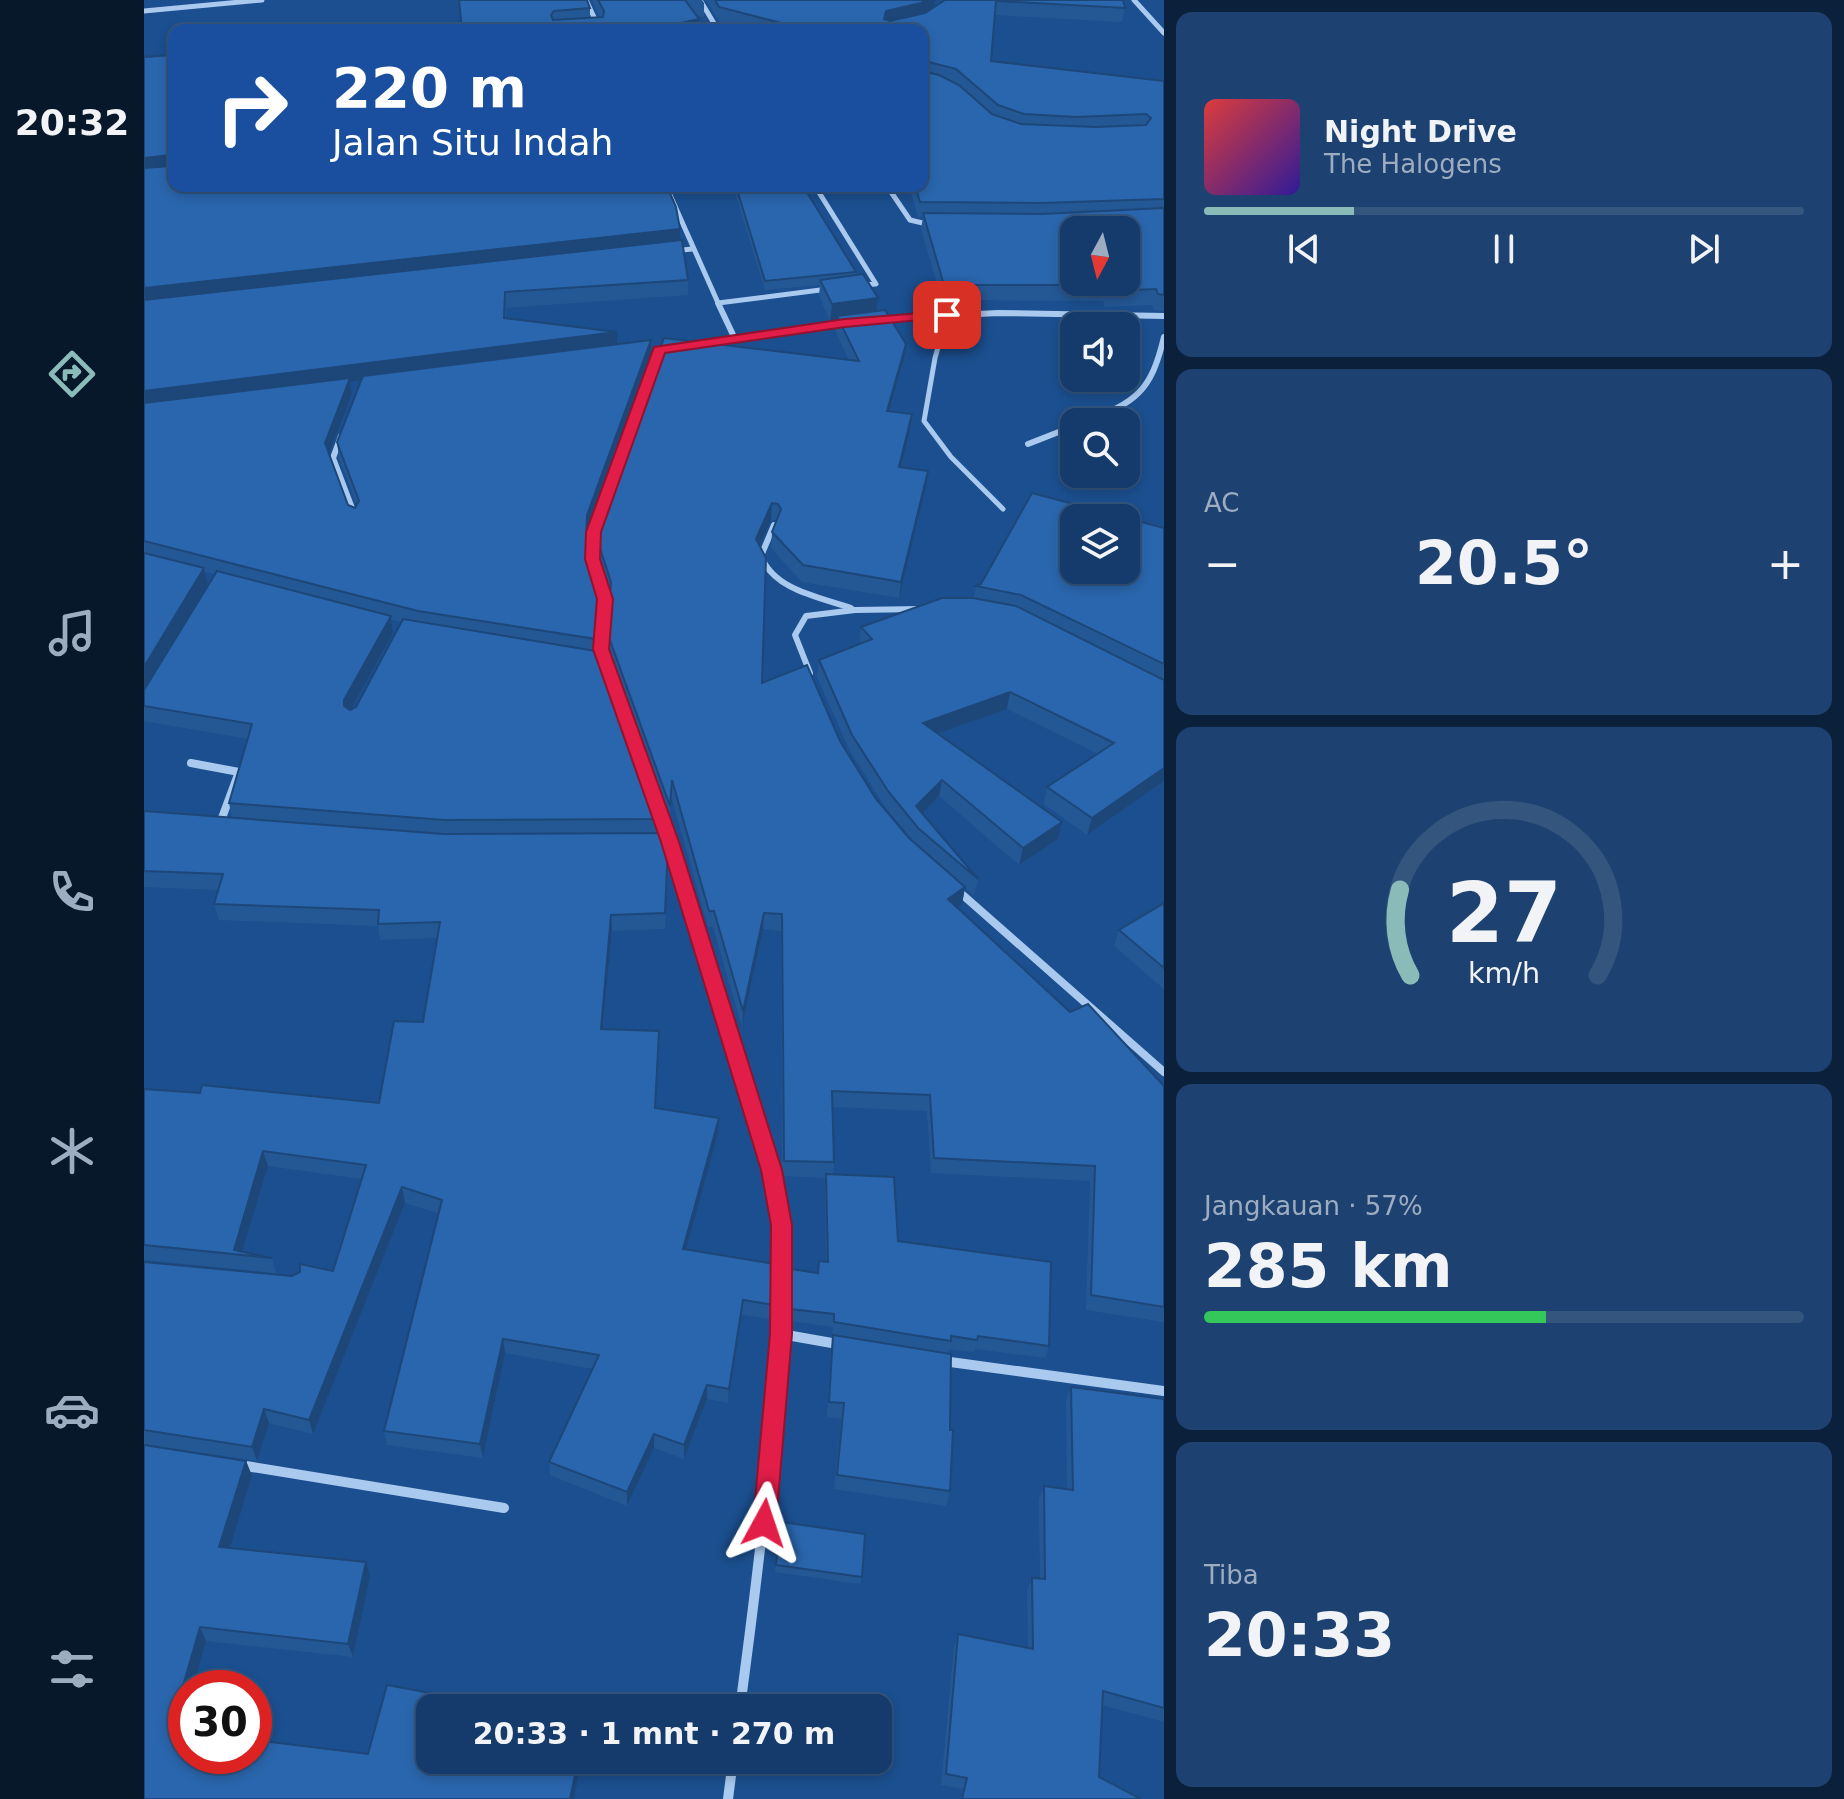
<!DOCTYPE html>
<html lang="id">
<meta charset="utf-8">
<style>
:root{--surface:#143b6b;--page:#1d4271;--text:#f1f3f6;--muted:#9dadc1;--line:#33557e;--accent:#8bbbb9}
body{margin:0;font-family:"DejaVu Sans",sans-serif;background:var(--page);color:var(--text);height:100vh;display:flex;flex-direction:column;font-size:30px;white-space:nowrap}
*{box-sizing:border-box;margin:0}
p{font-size:26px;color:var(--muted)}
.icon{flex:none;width:44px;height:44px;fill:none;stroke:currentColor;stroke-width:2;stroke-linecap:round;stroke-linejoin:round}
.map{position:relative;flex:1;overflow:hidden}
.details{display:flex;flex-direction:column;gap:12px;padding:12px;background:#0b203b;width:680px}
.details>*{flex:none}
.guide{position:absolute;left:24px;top:24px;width:760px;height:168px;border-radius:16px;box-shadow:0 4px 12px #0003,0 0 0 2px var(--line);background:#1a4fa0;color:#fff;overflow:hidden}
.needle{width:52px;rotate:187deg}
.controls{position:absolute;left:916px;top:216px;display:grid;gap:16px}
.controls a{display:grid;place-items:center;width:80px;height:80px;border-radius:16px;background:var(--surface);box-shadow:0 4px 12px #0003,0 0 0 2px var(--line);font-size:40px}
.speed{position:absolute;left:24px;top:1670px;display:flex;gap:16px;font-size:40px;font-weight:700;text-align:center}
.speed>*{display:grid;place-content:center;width:104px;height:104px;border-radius:50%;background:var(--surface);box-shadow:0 4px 12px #0003,0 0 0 2px var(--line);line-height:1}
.speed .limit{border:12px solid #d22;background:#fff;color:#111}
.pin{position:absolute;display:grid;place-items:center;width:68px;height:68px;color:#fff;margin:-34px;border-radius:16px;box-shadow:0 4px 12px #0006}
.me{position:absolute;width:88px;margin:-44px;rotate:5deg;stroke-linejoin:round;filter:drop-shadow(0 0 6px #0008)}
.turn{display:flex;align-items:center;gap:28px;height:168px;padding:0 32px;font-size:36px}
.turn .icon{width:104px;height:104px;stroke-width:2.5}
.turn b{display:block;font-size:56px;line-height:68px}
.big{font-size:60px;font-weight:600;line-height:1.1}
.details .tile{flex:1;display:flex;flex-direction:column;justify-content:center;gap:12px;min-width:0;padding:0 28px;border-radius:16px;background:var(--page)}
.details .dial{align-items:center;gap:0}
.dial svg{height:208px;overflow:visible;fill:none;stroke:var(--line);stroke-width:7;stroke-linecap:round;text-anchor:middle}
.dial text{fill:var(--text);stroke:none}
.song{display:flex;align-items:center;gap:24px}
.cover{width:96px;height:96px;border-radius:12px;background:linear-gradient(135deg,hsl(0 70% 55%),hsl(250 70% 35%))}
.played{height:8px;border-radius:4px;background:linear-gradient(90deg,var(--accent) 25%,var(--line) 25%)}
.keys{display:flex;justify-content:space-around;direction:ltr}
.heat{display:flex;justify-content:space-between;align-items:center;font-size:44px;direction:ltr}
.charge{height:12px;border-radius:6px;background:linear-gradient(90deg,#34c759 57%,var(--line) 0)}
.trip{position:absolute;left:272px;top:1694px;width:476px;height:80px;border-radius:16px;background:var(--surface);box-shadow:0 4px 12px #0003,0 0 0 2px var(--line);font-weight:600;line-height:80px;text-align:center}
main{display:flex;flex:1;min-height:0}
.tabs{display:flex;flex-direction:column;width:144px;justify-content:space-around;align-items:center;background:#08182b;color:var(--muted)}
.tabs .icon{width:56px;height:56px}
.tabs .selected{color:var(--accent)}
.tabs b{font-size:36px;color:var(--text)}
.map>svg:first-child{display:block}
</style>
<main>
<nav class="tabs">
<b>20:32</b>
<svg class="icon selected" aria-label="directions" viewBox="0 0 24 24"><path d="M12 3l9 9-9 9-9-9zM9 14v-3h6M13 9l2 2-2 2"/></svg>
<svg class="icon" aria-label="music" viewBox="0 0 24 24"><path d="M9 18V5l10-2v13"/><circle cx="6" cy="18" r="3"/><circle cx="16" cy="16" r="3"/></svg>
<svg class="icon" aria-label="phone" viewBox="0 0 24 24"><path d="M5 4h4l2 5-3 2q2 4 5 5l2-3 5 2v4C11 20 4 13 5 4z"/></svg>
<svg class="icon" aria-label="climate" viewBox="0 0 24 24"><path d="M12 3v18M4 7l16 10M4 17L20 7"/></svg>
<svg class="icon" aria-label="car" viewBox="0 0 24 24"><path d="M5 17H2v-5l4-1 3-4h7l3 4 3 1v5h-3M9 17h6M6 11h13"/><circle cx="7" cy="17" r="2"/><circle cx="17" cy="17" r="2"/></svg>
<svg class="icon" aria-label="filters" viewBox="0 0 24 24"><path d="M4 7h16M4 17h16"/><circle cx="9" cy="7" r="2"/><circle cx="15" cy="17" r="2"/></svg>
</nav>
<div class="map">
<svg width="1020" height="1799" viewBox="0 0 1020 1799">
<rect width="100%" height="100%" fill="#1b4f8f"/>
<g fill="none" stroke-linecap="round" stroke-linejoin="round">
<path stroke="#a9c9ee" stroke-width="5" d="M803,315l-12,43 -11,63 27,36 52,52"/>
<g stroke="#a9c9ee" stroke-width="5">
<path d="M442,0l14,30"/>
<path d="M556,0l18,30"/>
<path d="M990,0l30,33"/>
<path d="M0,11l118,-11"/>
<path d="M522,186l53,119"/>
<path d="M671,186l61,98 -14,1"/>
<path d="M743,186l23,34 21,5"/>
<path d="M529,251l19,-2"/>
<path d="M574,303l110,-14"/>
</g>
<g stroke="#a9c9ee" stroke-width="6">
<path d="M574,303l17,36"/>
<path d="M737,319l117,-6 166,3"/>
<path d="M551,345l149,-22"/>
<path d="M941,422c51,-20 66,-30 79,-85"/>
<path d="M197,436l-8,22 22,58"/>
<path d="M884,444l46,-18"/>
<path d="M473,468l42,-118"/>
<path d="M457,511l-8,21 -1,27 13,40 -4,50 15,42"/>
<path d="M630,525l-13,31c13,34 58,41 90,52"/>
<path d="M666,673l-15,-38 11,-19 49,-6 66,-1"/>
</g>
<g stroke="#a9c9ee" stroke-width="8">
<path d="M471,689l55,153 104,338"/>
<path d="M47,763l48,9 -20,54"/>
<path d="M812,889l208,183"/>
</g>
<g stroke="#a9c9ee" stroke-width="10">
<path d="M637,1334l62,11"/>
<path d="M799,1361l221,30"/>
<path d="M96,1465l264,43"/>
<path d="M596,1708c13,-97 25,-194 34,-292 7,-80 14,-159 -1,-238"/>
<path d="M584,1799l5,-39"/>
</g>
</g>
<g fill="#245895" fill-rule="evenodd">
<path d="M315,0l131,8v10h10l-8,-18h110l2,3v14l-8,-2 3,4v11h-237z"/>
<path d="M562,0h230l-1,6 10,-6h178l2,8 -3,14 -127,-7 -4,46 173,20v230l-10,-1 -2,-5 -47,2 -2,-6 -161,-1 -21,-71 2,-12h-5l-9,-31h13v-156h-169l-34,-9z"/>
<path d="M30,55v131l506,43v11l8,40v15l-182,13v10l111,14v12l34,-4v16l-64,175v16l11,36 -1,68 63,168v14l8,11 -3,85 -53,2 -9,98 56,18 -3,61 63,10 -1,16 -32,115 88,56 -1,14 -31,-4 -14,88 -21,-4 -23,60 -30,-11 -27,58 -77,-31 -1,-13 44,-93 -88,-16 -22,105 -96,-13 -3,-14 54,-218 -33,-10 -92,231 -44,-11 -12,38 -113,-17v-182l148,14 41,-5 29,-92 -94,-13 -26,85 30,7 4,15 -132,-13v-171l235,14 44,-81 14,-84 -57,2 -2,-14 -159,-6 -5,-16 4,-14 -74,-3v-76l88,7 -3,-15 19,-64 -104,-18v-664zM218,380l-25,62 2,16 18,47 -2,3 -7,-3 -19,-51 23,-60 -2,-12zM61,572l10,2 -7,11zM248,620l9,2 -45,85 -5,3 42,-77z"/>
<path d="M589,186h57l66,86v3l22,23 -1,13 27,48 -14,52 22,3 -2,16 -9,37 25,20 -27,111 -97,-16 -31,-34 1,-16 4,-12h-5l-12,26 3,137 78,58 36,58 33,39 7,6 -31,-37 -35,-56 -33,-74 2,-17 41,-16 1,-17 113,-29 2,-12 188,-58v253l-77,54 -43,-31 3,-17 51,-33 -91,-45 -70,25 121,105 -39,26 -80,-69 -17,17 56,66 -4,16 -9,-7 -3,16 -5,3 113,105 94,74v236l-78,-12 4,-129 -159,-8 -4,-62 -94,-4 1,55 -1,12 65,67 151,105 -4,12 -70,-9 -1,3 -25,-3 -1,4 2,138 -4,15 -112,-17 7,-70 -14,-2 4,-66 2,-16 12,2 -13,-2 1,-8 -44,-6 2,-52 27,4 8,-11 -1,-75 1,-9 -44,-2 -1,-245 -18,-2 -21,98 -29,-100h-5l-37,-131 -1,26 -63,-174v-16l3,-37 -12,-37v-16l251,-182 -13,-28 1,-12 -7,1 -11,-25 1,-11 -55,5z"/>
<path d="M1020,903v86l-50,-43 5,-16z"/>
<path d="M927,1387l93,12v323l-62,-17 -3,72 42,22h-180l2,-10 -22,-4 13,-138 4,-13 70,14 -1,-58 5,-12h8l-1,-79 5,-13 23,3 -1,-88z"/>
<path d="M102,1461l6,15 -22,72 140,29 -17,80 -147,-16 -25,91 -37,67z"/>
<path d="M637,1522l81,55 -2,7 -85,-12z"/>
</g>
<g fill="#1d4779">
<path d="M781,0h11l-1,6 -15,11 -37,13 1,-11 2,-8z"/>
<path d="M555,19v11h-50z"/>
<path d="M26,155l3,16 -29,2v-15z"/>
<path d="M536,229v16l-536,59v-16z"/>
<path d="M734,298l-2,17 -39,1v4l-7,1 2,-17z"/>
<path d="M473,332v16l-267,34 2,12 -25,65 -183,-51v-17z"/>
<path d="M507,340v16l-64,175 -1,29 1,-45z"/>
<path d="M762,344l-2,15 -19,68 2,-16z"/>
<path d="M768,414l-2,16 -13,53 2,-16z"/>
<path d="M784,471l-2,16 -27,111 2,-16z"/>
<path d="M628,503l-1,17 -16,36 1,-17z"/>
<path d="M60,568l4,17 -64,106v-24z"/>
<path d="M454,583l1,17 -2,56 -1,-17z"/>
<path d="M247,616l2,17 -46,84 -3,-11v-6z"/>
<path d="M866,692l-3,17 -87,31 3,-17z"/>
<path d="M1020,768v13l-77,54 5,-17z"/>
<path d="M798,780l-3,16 -25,26 2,-16z"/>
<path d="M918,822l-4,17 -39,26 4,-17z"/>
<path d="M821,887l-3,17 -17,11 3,-16z"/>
<path d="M620,913l-1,16 -21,98 1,-16z"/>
<path d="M467,915l1,16 -11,114v-16z"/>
<path d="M575,1118l-1,16 -36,130 1,-15z"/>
<path d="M119,1151l5,15 -27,89 -7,-5z"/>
<path d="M258,1187l3,16 -92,231 -4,-14z"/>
<path d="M599,1300l-1,15 -14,88 1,-14z"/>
<path d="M359,1339l2,14 -22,105 -3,-14z"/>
<path d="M563,1385v14l-23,60v-14z"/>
<path d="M120,1409l5,14 -12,38 -5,-14z"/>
<path d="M510,1434v14l-27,58v-14z"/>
<path d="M102,1461l6,15 -26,85 -7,-14z"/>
<path d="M222,1562l4,15 -17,80 -5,-13z"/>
<path d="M56,1627l6,14 -13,47h-7v25l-9,31 -7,-13z"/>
<path d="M434,1760h3l-7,39h-4z"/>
</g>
<g fill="#2a66ad" stroke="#1d4779" stroke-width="2" fill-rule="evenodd">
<path d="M315,0h128l3,8 -36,3 -3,4 2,5 50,-3 1,-6 -6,-11h87l14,19 -50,11h-187z"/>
<path d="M571,0h210l-4,3 -35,8 -2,8 6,2 35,-8 20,-13h178l2,8 -129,-7 -5,60 173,20v118l-123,4 -121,-1 -5,-16h7v-115l17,4 20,10 33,29 29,10 74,3 51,-2 5,-7 -5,-4 -70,3 -52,-3 -26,-9 -42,-36 -31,-8 -3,1v-32h-114l-89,-23z"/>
<path d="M30,55v103l-4,-3 -26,3v-101z"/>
<path d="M30,163v23h493l9,21 4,22 -536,59v-120l27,-2z"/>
<path d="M592,186h54l1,2 3,-2h9l53,86 -91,9z"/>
<path d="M1020,208v87l-6,-1 -2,-5 -48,2 -2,-6h-162l-21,-72 119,1zM930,230h52v52h-52z"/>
<path d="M538,240l6,40 -183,12 -1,26 113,14 -473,59v-91z"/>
<path d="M719,274l15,24 -46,6 -12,-24z"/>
<path d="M741,310l21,34 -19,67 25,3 -13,53 29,4 -27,111 -98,-17 -31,-33 9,-23 -3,-5 -6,-1 -16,36 10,19 -4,125 45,-18 33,76 36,58 33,39 56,49 -17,12 122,113 18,-8 76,82v221l-73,-12 4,-129 -161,-8 -4,-63 -98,-4 2,71 -50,-1 -2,-247 -18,-1 -21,98 -29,-100h-5l-37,-131 -2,26 -63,-174 4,-50 -13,-40 1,-25 65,-179 195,23 -22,-45z"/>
<path d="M507,340l-64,175 -1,29 12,39 -2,56 -178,-28 -274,-70v-138l206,-25 -25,65 23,62 7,3 4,-7 -22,-59 26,-66z"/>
<path d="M888,493l94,25h-52v52h52v-52l38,10v136l-143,-69 -45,-9 5,-2z"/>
<path d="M0,553l60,15 -60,99z"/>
<path d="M73,571l174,45 -47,84v6l6,4 6,-3 47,-88 198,33 59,167 -216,1 -215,-17 23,-79 -108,-18v-16z"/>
<path d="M798,598h31l43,8 148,74v88l-72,50 -45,-31 67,-44 -104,-51 -87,31 139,99 -39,26 -81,-68 -26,26 62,73 -60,-51 -30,-37 -36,-56 -33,-75 53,-21 -11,-12z"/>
<path d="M0,811l300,23 221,-1 3,11 -3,69 -54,2 -10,114 58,2 -4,77 64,10 -36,131 92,15 -1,41 -31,-5 -14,89 -22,-4 -23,60 -30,-11 -27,58 -78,-30 50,-107 -96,-16 -23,105 -96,-13 58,-231 -40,-13 -93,233 -45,-11 -12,38 -108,-17v-168l148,14 8,-4v-8l33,7 33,-106 -103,-14 -29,99 38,8 -128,-13v-156l56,4 2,-8 177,18 15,-82 29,1 17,-100 -62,2 1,-14 -165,-6 9,-30 -79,-3z"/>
<path d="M1020,903v65l-45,-38z"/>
<path d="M682,1174l68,3 4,64 153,21 -2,84 -71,-10 -1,4 -26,-4v5l-38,-6 -79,-13v-8l-44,-5 1,-40 27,4 1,-12 9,1z"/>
<path d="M689,1335l118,19 -1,76h3l-3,61 -113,-16 7,-72 -15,-1z"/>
<path d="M927,1387l93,12v309l-61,-17 -4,86 42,22h-179l5,-21 -21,-4 12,-140 75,15 -1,-71 13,1 -1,-93 29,4z"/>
<path d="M0,1445l102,16 -27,86 147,15 -18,82 -148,-17 -30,104 16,2v23h68v-16l114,14 19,-69 123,23h-80v52h148l-8,39h-426z"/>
<path d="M637,1522l84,12 -3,43 -86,-12z"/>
</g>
<path fill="#e11d48" stroke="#92132f" stroke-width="2" d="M803,311l7,4 -2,2 -107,10 -180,26 -64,179 -1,27 13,40 -4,50 70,193 103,328 10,55v109l-16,189 -3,8 -9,4 -8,-4 -3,-8 17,-189 1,-109 -10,-55 -100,-328 -68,-193 4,-50 -12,-40 1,-27 68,-185 191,-28z"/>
</svg>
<div class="controls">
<a><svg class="needle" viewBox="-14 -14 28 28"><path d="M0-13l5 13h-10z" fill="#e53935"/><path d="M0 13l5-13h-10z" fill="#9dadc1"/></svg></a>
<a><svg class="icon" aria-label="sound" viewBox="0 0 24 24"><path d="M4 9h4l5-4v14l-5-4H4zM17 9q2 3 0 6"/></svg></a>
<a><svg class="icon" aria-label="search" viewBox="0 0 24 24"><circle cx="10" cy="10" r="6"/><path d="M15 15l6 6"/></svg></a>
<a><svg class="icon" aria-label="layers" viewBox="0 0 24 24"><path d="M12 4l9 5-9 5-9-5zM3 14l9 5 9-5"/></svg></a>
</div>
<div class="speed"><div class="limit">30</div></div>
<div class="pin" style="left:803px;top:315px;background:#d93025"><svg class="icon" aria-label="arrive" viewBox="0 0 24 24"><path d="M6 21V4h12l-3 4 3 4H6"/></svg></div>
<svg class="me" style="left:620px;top:1523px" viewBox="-20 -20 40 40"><path d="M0-17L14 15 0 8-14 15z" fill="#e11d48" stroke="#fff" stroke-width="4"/></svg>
<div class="trip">20:33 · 1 mnt · 270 m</div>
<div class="guide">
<div class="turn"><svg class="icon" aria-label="right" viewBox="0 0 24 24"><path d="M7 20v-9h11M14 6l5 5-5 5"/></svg><div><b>220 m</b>Jalan Situ Indah</div></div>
</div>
</div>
<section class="details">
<div class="tile">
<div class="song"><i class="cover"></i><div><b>Night Drive</b><p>The Halogens</p></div></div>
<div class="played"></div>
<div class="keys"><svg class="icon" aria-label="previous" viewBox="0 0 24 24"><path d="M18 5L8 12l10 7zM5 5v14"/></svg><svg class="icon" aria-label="pause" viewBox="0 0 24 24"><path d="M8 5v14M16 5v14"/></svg><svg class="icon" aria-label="next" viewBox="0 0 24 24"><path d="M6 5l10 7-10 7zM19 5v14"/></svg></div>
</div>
<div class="tile"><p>AC</p>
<div class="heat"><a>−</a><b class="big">20.5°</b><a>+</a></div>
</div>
<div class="tile dial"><svg viewBox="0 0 100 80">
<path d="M14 69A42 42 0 1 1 86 69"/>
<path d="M14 69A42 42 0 0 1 10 36" stroke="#8bbbb9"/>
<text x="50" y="56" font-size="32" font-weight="700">27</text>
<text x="50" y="72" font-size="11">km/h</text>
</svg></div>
<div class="tile"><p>Jangkauan · 57%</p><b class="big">285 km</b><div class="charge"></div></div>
<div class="tile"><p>Tiba</p><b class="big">20:33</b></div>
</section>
</main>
